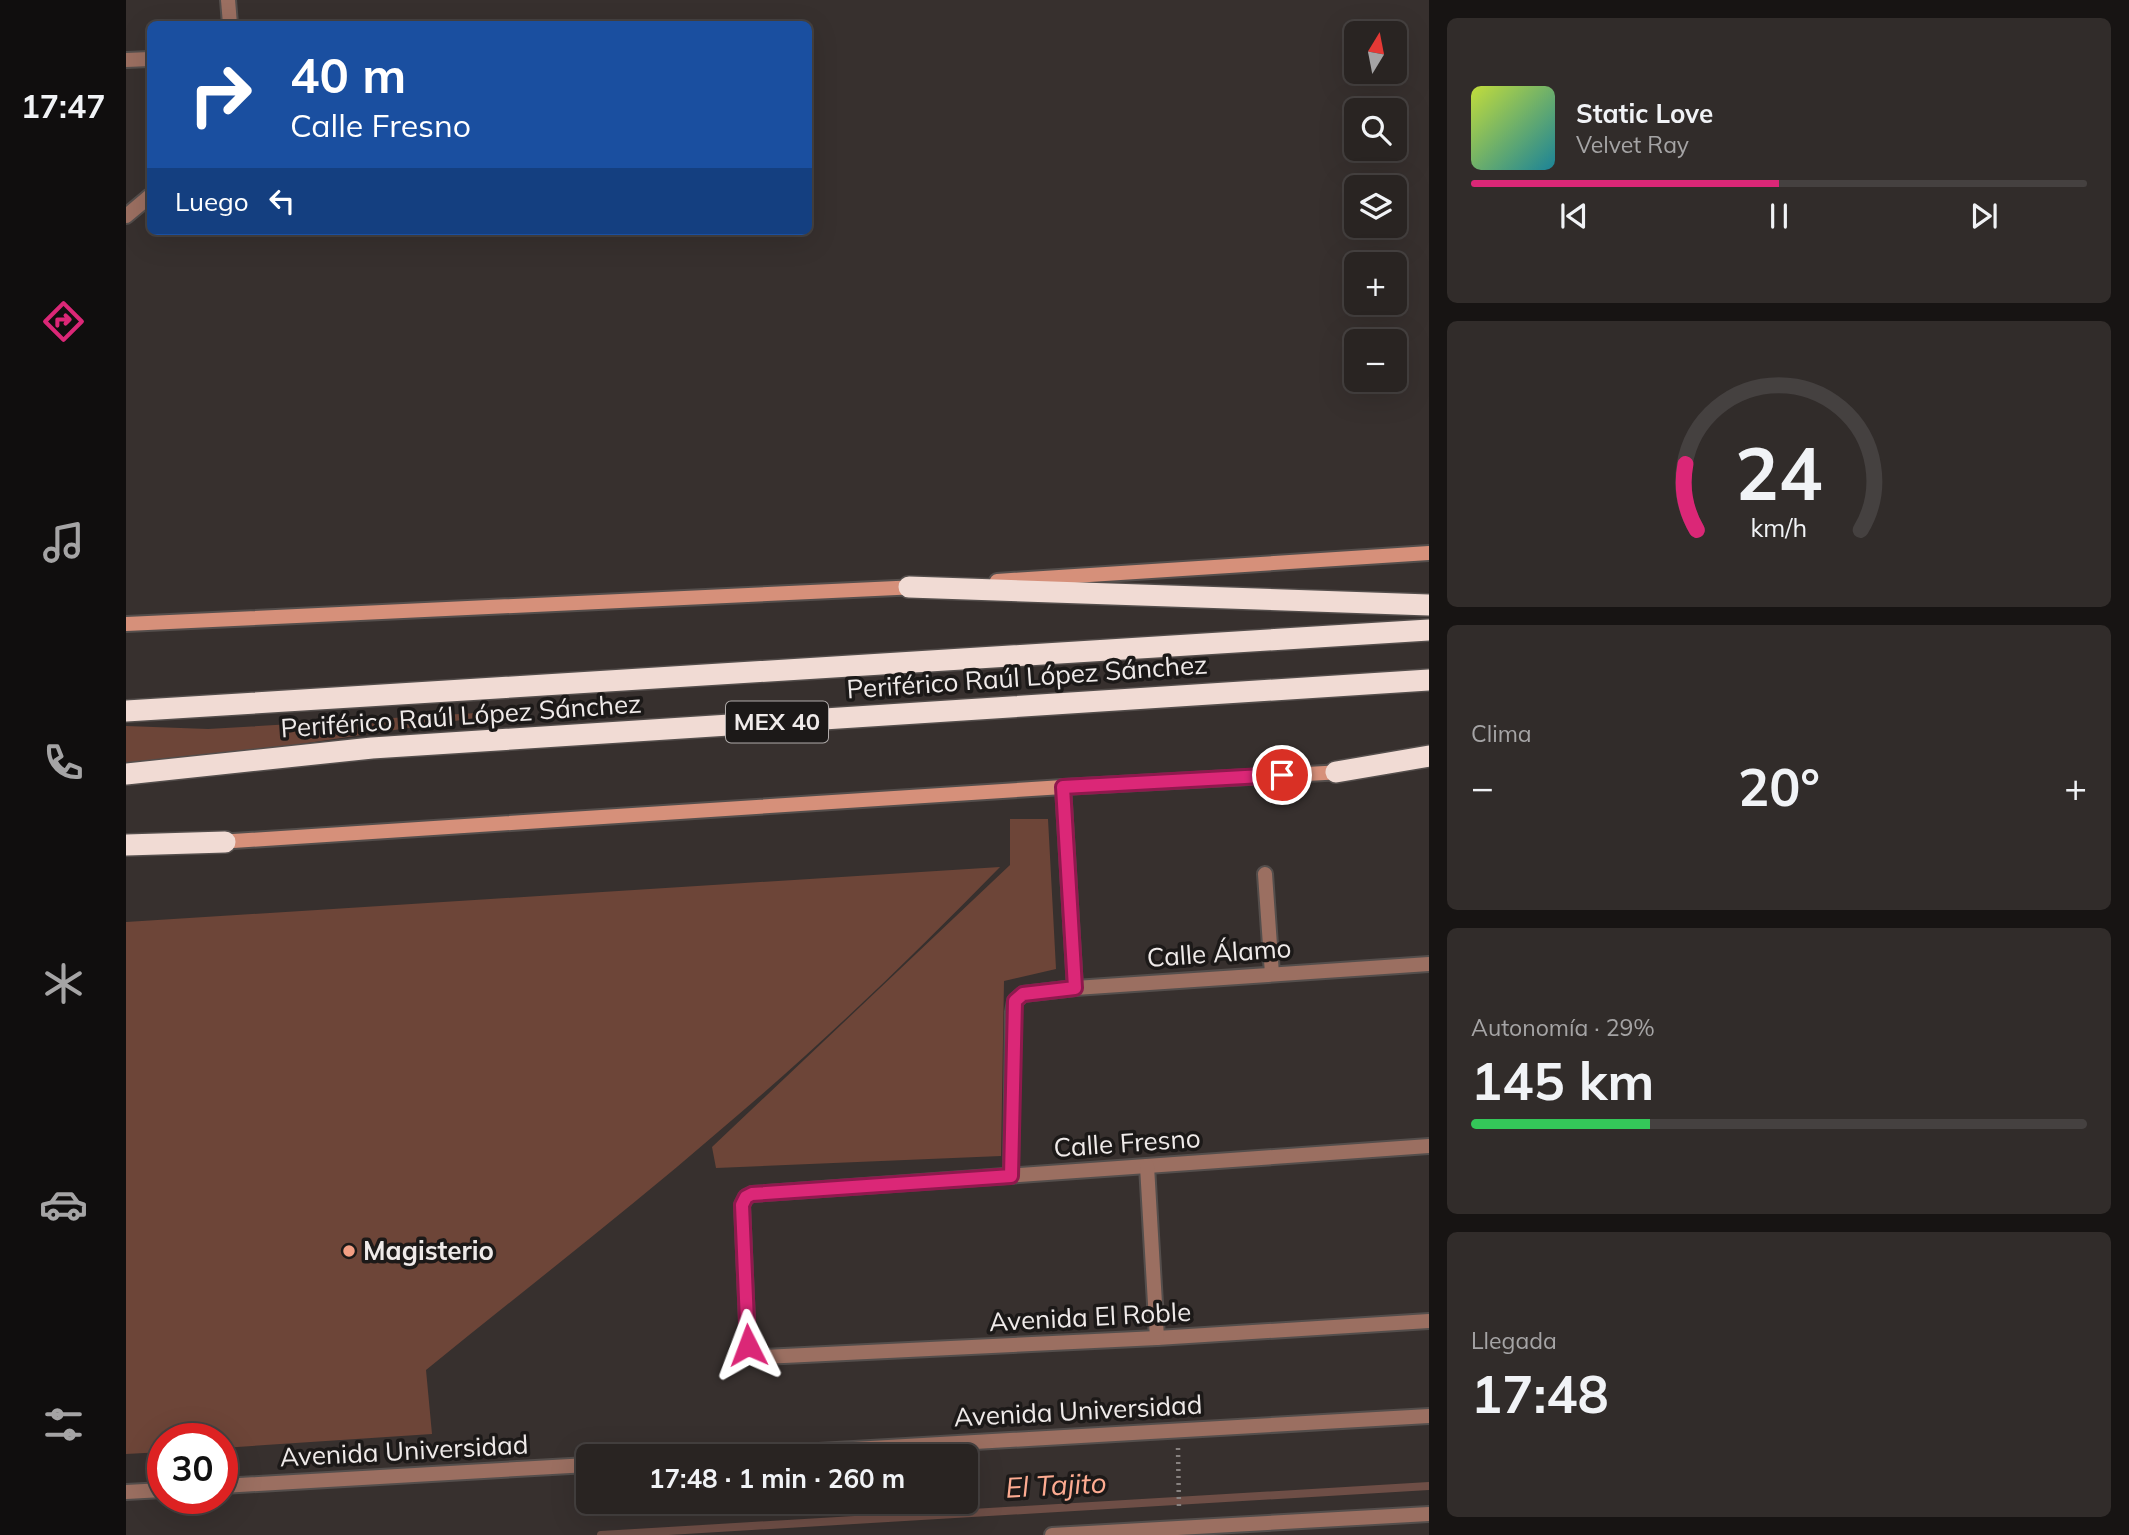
<!DOCTYPE html>
<html lang="es">
<meta charset="utf-8">
<style>
:root{--surface:#292422;--page:#312c2a;--text:#f1f3f6;--muted:#a5a4a5;--line:#454140;--accent:#db2777}
body{margin:0;font-family:Mulish,sans-serif;background:var(--page);color:var(--text);height:100vh;display:flex;flex-direction:column;font-size:26px;white-space:nowrap}
*{box-sizing:border-box;margin:0}
p{font-size:23px;color:var(--muted)}
.icon{flex:none;width:38px;height:38px;fill:none;stroke:currentColor;stroke-width:2;stroke-linecap:round;stroke-linejoin:round}
.map{position:relative;flex:1;overflow:hidden}
.sheet{display:flex;flex-direction:column;gap:18px;padding:18px;background:#171413;width:700px}
.sheet>*{flex:none}
.guide{position:absolute;left:21px;top:21px;width:665px;height:214px;border-radius:10px;box-shadow:0 7px 28px #0002,0 0 0 2px var(--line);background:#1a4fa0;color:#fff;overflow:hidden}
.needle{width:46px;rotate:10deg}
.buttons{position:absolute;left:1218px;top:21px;display:grid;gap:14px}
.buttons a{display:grid;place-items:center;width:63px;height:63px;border-radius:10px;background:var(--surface);box-shadow:0 7px 28px #0002,0 0 0 2px var(--line);font-size:35px}
.speed{position:absolute;left:21px;top:1423px;display:flex;gap:14px;font-size:35px;font-weight:700;text-align:center}
.speed>*{display:grid;place-content:center;width:91px;height:91px;border-radius:50%;background:var(--surface);box-shadow:0 7px 28px #0002,0 0 0 2px var(--line);line-height:1}
.speed .limit{border:10px solid #d22;background:#fff;color:#111}
.pin{position:absolute;display:grid;place-items:center;width:60px;height:60px;color:#fff;margin:-30px;border:4px solid #fff;border-radius:50%;box-shadow:0 2px 7px #0007}
.me{position:absolute;width:77px;margin:-38px;rotate:357deg;stroke-linejoin:round;filter:drop-shadow(0 0 5px #0008)}
.turn{display:flex;align-items:center;gap:24px;height:147px;padding:0 28px;font-size:32px}
.turn .icon{width:91px;height:91px;stroke-width:2.5}
.turn b{display:block;font-size:49px;line-height:60px}
.then{display:flex;align-items:center;height:66px;padding:0 28px;background:#0003;gap:14px;font-size:26px}
.big{font-size:52px;font-weight:700;line-height:1.1}
.sheet .tile{flex:1;display:flex;flex-direction:column;justify-content:center;gap:10px;min-width:0;padding:0 24px;border-radius:10px;background:var(--page)}
.sheet .dial{align-items:center;gap:0}
.dial svg{height:182px;overflow:visible;fill:none;stroke:var(--line);stroke-width:7;stroke-linecap:round;text-anchor:middle}
.dial text{fill:var(--text);stroke:none}
.song{display:flex;align-items:center;gap:21px}
.cover{width:84px;height:84px;border-radius:10px;background:linear-gradient(135deg,hsl(70 70% 55%),hsl(190 70% 35%))}
.played{height:7px;border-radius:4px;background:linear-gradient(90deg,var(--accent) 50%,var(--line) 50%)}
.keys{display:flex;justify-content:space-around;direction:ltr}
.heat{display:flex;justify-content:space-between;align-items:center;font-size:38px;direction:ltr}
.charge{height:10px;border-radius:5px;background:linear-gradient(90deg,#34c759 29%,var(--line) 0)}
.trip{position:absolute;left:450px;top:1444px;width:402px;height:70px;border-radius:10px;background:var(--surface);box-shadow:0 7px 28px #0002,0 0 0 2px var(--line);font-weight:700;line-height:70px;text-align:center}
main{display:flex;flex:1;min-height:0}
.menu{display:flex;flex-direction:column;width:126px;justify-content:space-around;align-items:center;background:#100e0e;color:var(--muted)}
.menu .icon{width:49px;height:49px}
.menu .active{color:var(--accent)}
.menu b{font-size:32px;color:var(--text)}
.map>svg:first-child{display:block}
</style>
<main>
<nav class="menu">
<b>17:47</b>
<svg class="icon active" aria-label="directions" viewBox="0 0 24 24"><path d="M12 3l9 9-9 9-9-9zM9 14v-3h6M13 9l2 2-2 2"/></svg>
<svg class="icon" aria-label="music" viewBox="0 0 24 24"><path d="M9 18V5l10-2v13"/><circle cx="6" cy="18" r="3"/><circle cx="16" cy="16" r="3"/></svg>
<svg class="icon" aria-label="phone" viewBox="0 0 24 24"><path d="M5 4h4l2 5-3 2q2 4 5 5l2-3 5 2v4C11 20 4 13 5 4z"/></svg>
<svg class="icon" aria-label="climate" viewBox="0 0 24 24"><path d="M12 3v18M4 7l16 10M4 17L20 7"/></svg>
<svg class="icon" aria-label="car" viewBox="0 0 24 24"><path d="M5 17H2v-5l4-1 3-4h7l3 4 3 1v5h-3M9 17h6M6 11h13"/><circle cx="7" cy="17" r="2"/><circle cx="17" cy="17" r="2"/></svg>
<svg class="icon" aria-label="filters" viewBox="0 0 24 24"><path d="M4 7h16M4 17h16"/><circle cx="9" cy="7" r="2"/><circle cx="15" cy="17" r="2"/></svg>
</nav>
<div class="map">
<svg width="1303" height="1535" viewBox="0 0 1303 1535">
<rect width="100%" height="100%" fill="#37302e"/>
<g fill="#6d4538">
<path d="M402,710l-301,45 -101,11v-40l82,3z"/>
<path d="M884,819h38l8,150 -52,12 -3,175 -285,12 -4,-21 298,-282z"/>
<path d="M874,867c-90,92 -183,182 -282,265 -95,82 -195,159 -292,238l6,64 -210,14v-10h-59v14l-37,2v-532z"/>
</g>
<g fill="none" stroke-linecap="round" stroke-linejoin="round">
<path stroke="#6e4e46" stroke-width="8" d="M475,1535l828,-49"/>
<g stroke="#544e4c" stroke-width="18">
<g id="service">
<path d="M102,0l2,24"/>
<path d="M0,60l24,-1"/>
<path d="M0,216l24,-20"/>
</g>
</g>
<g stroke="#544e4c" stroke-width="18">
<g id="minor">
<path d="M937,787l12,201"/>
<path d="M1139,874l7,100"/>
<path d="M1303,1146l-677,48 -6,3 -4,8 6,140 5,8 10,4 394,-19 272,-17"/>
<path d="M1021,1166l10,172"/>
<path d="M885,1176l2,-164 2,-11 8,-7 52,-6 354,-24"/>
</g>
</g>
<g stroke="#544e4c" stroke-width="18">
<g id="tertiary">
<path d="M605,1456l698,-40"/>
<path d="M96,1486l366,-21"/>
<path d="M0,1492l37,-2"/>
<path d="M926,1535l377,-21"/>
</g>
</g>
<g stroke="#544e4c" stroke-width="18">
<g id="secondary">
<path d="M871,581l432,-28"/>
<path d="M0,624l792,-37"/>
<path d="M92,842l845,-55 280,-15"/>
</g>
</g>
<g stroke="#544e4c" stroke-width="24">
<g id="motorway">
<path d="M783,587l520,18"/>
<path d="M0,711l1303,-81"/>
<path d="M1210,772l93,-16"/>
<path d="M0,774l246,-26 1057,-68"/>
<path d="M0,845l99,-3"/>
</g>
</g>
<path stroke="#888280" stroke-width="4.5" stroke-dasharray="2 5" stroke-linecap="butt" d="M1052,1448l1,62"/>
<use href="#service" stroke="#9b6f61" stroke-width="14"/>
<use href="#minor" stroke="#9b6f61" stroke-width="14"/>
<use href="#tertiary" stroke="#9b6f61" stroke-width="14"/>
<use href="#secondary" stroke="#d6907a" stroke-width="14"/>
<use href="#motorway" stroke="#f1dbd4" stroke-width="21"/>
</g>
<g fill="none" stroke-linecap="round" stroke-linejoin="round">
<g stroke="#8e194d" stroke-width="18">
<path id="route" d="M622,1345l-6,-140 4,-8 6,-3 259,-18 4,-175 8,-7 52,-6 -12,-201 219,-12"/>
</g>
<use href="#route" stroke="#db2777" stroke-width="12"/>
</g>
<circle fill="#f39f84" stroke="#1c1918" stroke-width="2.5" cx="223" cy="1251" r="7"/>
<g text-anchor="middle" stroke-width="7" stroke-linejoin="round" paint-order="stroke">
<rect fill="#1c1918" stroke="#b0abaa" stroke-width="2" x="600" y="701.5" width="102" height="41" rx="5"/>
<g font-size="24" font-weight="bold" fill="#efeae9">
<text x="651" y="730">MEX 40</text>
</g>
<g font-size="26" fill="#efeae9" stroke="#1c1918">
<text transform="translate(901 677) rotate(-4)" y="9">Periférico Raúl López Sánchez</text>
<text transform="translate(335 716) rotate(-4)" y="9">Periférico Raúl López Sánchez</text>
<text transform="translate(1093 953) rotate(-4)" y="9">Calle Álamo</text>
<text transform="translate(1001 1143) rotate(-4)" y="9">Calle Fresno</text>
<text transform="translate(964 1317) rotate(-3)" y="9">Avenida El Roble</text>
<text transform="translate(952 1411) rotate(-3)" y="9">Avenida Universidad</text>
<text transform="translate(278 1451) rotate(-3)" y="9">Avenida Universidad</text>
</g>
<g font-size="26" font-weight="bold" fill="#efeae9" stroke="#1c1918" text-anchor="start">
<text x="237" y="1260">Magisterio</text>
</g>
<g font-size="28" font-style="italic" fill="#fdab91" stroke="#1c1918">
<text transform="translate(930 1485) rotate(-3)" y="10">El Tajito</text>
</g>
</g>
</svg>
<div class="buttons">
<a><svg class="needle" viewBox="-14 -14 28 28"><path d="M0-13l5 13h-10z" fill="#e53935"/><path d="M0 13l5-13h-10z" fill="#a5a4a5"/></svg></a>
<a><svg class="icon" aria-label="search" viewBox="0 0 24 24"><circle cx="10" cy="10" r="6"/><path d="M15 15l6 6"/></svg></a>
<a><svg class="icon" aria-label="layers" viewBox="0 0 24 24"><path d="M12 4l9 5-9 5-9-5zM3 14l9 5 9-5"/></svg></a>
<a>+</a>
<a>−</a>
</div>
<div class="speed"><div class="limit">30</div></div>
<div class="pin" style="left:1156px;top:775px;background:#d93025"><svg class="icon" aria-label="arrive" viewBox="0 0 24 24"><path d="M6 21V4h12l-3 4 3 4H6"/></svg></div>
<svg class="me" style="left:622px;top:1345px" viewBox="-20 -20 40 40"><path d="M0-17L14 15 0 8-14 15z" fill="#db2777" stroke="#fff" stroke-width="4"/></svg>
<div class="trip">17:48 · 1 min · 260 m</div>
<div class="guide">
<div class="turn"><svg class="icon" aria-label="right" viewBox="0 0 24 24"><path d="M7 20v-9h11M14 6l5 5-5 5"/></svg><div><b>40 m</b>Calle Fresno</div></div>
<div class="then">Luego<svg class="icon" aria-label="left" viewBox="0 0 24 24"><path d="M17 20v-9H6M10 6l-5 5 5 5"/></svg></div>
</div>
</div>
<section class="sheet">
<div class="tile">
<div class="song"><i class="cover"></i><div><b>Static Love</b><p>Velvet Ray</p></div></div>
<div class="played"></div>
<div class="keys"><svg class="icon" aria-label="previous" viewBox="0 0 24 24"><path d="M18 5L8 12l10 7zM5 5v14"/></svg><svg class="icon" aria-label="pause" viewBox="0 0 24 24"><path d="M8 5v14M16 5v14"/></svg><svg class="icon" aria-label="next" viewBox="0 0 24 24"><path d="M6 5l10 7-10 7zM19 5v14"/></svg></div>
</div>
<div class="tile dial"><svg viewBox="0 0 100 80">
<path d="M14 69A42 42 0 1 1 86 69"/>
<path d="M14 69A42 42 0 0 1 9 40" stroke="#db2777"/>
<text x="50" y="56" font-size="32" font-weight="700">24</text>
<text x="50" y="72" font-size="11">km/h</text>
</svg></div>
<div class="tile"><p>Clima</p>
<div class="heat"><a>−</a><b class="big">20°</b><a>+</a></div>
</div>
<div class="tile"><p>Autonomía · 29%</p><b class="big">145 km</b><div class="charge"></div></div>
<div class="tile"><p>Llegada</p><b class="big">17:48</b></div>
</section>
</main>
